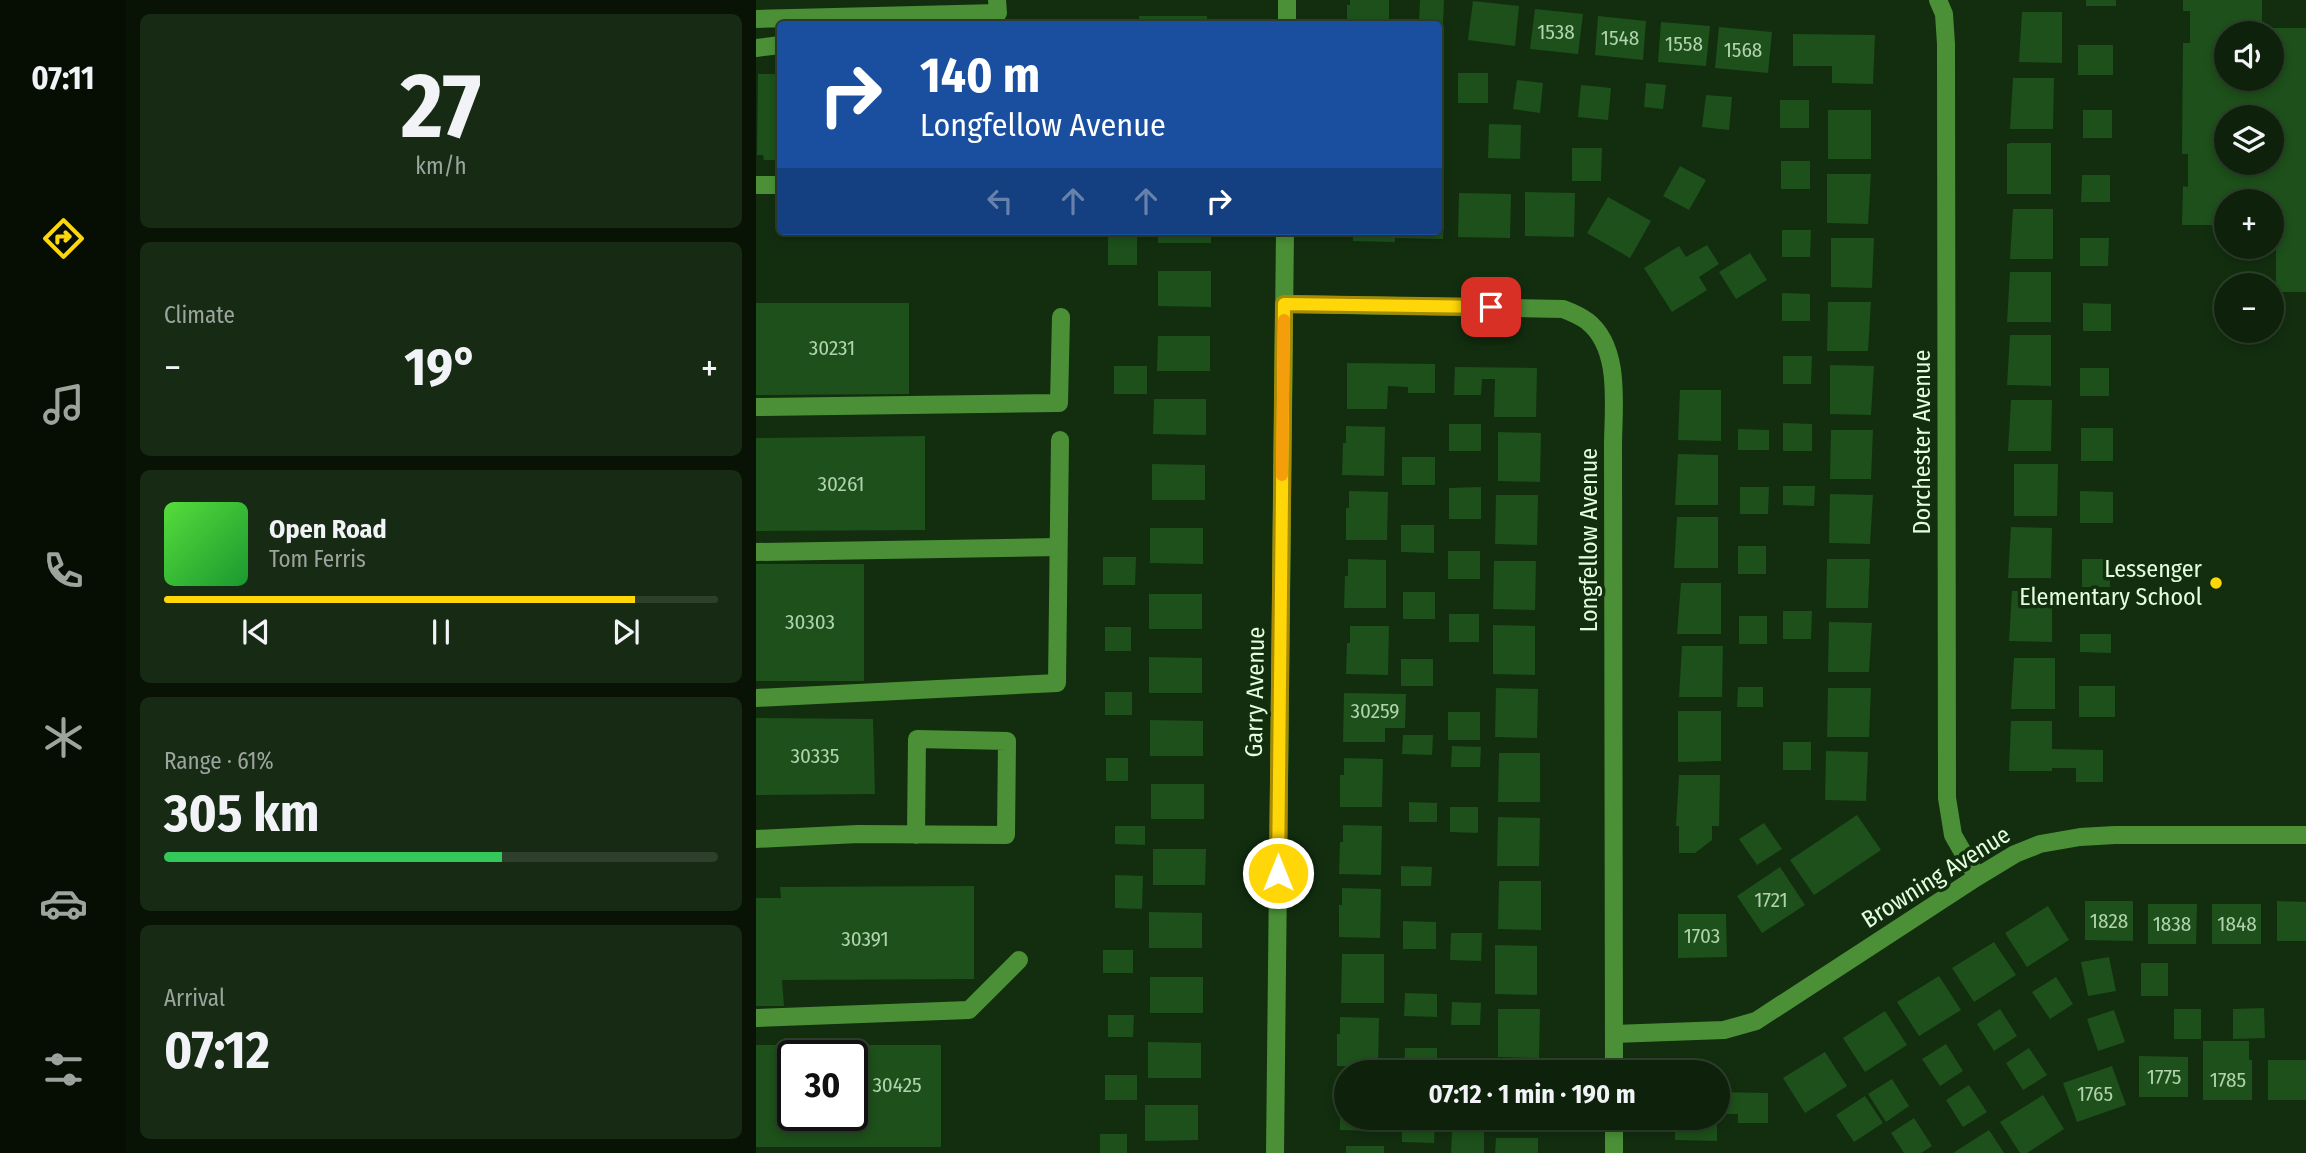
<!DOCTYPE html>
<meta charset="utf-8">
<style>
:root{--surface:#0e220b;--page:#172a14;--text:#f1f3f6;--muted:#9ba49d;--line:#2e3f2c;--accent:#ffd708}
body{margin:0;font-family:"Fira Sans Condensed",sans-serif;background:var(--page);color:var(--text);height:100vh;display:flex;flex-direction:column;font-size:26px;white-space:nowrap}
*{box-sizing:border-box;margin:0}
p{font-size:23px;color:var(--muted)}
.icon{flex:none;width:38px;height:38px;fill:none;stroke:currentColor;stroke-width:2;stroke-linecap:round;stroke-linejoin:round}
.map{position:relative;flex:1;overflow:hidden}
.details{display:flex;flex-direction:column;gap:14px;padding:14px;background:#081306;width:630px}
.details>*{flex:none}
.hud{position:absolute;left:21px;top:21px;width:665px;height:214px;border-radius:7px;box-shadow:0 4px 10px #0003,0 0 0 2px var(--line);background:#1a4fa0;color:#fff;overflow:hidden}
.tools{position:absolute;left:1458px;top:21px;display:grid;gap:14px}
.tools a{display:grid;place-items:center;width:70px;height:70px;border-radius:50%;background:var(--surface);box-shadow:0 4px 10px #0003,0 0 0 2px var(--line);font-size:35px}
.speed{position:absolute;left:21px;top:1040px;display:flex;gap:14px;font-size:35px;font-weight:700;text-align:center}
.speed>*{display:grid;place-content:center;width:91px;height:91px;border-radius:50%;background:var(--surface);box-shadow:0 4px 10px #0003,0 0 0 2px var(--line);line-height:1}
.speed .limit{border:4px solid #111;border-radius:10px;background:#fff;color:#111}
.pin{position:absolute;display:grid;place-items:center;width:60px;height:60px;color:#fff;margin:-30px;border-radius:14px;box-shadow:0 4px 10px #0006}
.me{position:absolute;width:77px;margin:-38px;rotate:0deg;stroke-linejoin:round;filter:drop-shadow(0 0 5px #0008)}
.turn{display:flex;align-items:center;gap:24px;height:147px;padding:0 28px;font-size:32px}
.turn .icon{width:91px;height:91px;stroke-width:2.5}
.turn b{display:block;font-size:49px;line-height:60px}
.lanes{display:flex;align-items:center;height:66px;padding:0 28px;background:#0003;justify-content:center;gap:35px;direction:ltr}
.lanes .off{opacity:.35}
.big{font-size:52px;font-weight:700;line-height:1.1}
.details .card{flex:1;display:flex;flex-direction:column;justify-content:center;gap:10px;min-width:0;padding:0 24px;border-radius:10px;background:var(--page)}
.details .dial{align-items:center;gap:0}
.dial b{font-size:91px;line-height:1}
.song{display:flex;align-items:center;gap:21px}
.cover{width:84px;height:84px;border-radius:10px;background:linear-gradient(135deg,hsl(110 70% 55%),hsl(130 70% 35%))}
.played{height:7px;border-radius:4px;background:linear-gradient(90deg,var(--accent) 85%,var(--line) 85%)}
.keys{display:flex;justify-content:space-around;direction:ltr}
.heat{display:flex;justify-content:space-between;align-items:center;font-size:38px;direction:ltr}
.charge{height:10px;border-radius:5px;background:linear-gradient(90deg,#34c759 61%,var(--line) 0)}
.trip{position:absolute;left:578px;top:1060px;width:396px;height:70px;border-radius:35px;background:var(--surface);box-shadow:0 4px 10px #0003,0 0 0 2px var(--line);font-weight:700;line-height:70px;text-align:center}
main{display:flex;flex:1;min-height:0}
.dock{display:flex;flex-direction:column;width:126px;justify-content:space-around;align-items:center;background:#060e04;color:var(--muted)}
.dock .icon{width:49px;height:49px}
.dock .selected{color:var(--accent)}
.dock b{font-size:32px;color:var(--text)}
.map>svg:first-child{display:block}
</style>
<main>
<nav class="dock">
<b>07:11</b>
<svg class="icon selected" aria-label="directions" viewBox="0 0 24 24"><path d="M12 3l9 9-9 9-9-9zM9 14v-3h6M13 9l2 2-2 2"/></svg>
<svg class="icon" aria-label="music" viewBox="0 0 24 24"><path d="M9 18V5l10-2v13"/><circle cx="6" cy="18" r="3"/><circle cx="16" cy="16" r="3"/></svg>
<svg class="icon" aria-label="phone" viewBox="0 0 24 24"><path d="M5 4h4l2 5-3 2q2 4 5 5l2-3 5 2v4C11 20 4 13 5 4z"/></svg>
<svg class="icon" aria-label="climate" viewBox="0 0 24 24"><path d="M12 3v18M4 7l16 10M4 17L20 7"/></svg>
<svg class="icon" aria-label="car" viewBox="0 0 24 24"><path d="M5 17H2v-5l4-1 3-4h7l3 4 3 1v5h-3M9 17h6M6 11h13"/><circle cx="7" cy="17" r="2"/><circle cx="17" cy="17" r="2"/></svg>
<svg class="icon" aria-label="filters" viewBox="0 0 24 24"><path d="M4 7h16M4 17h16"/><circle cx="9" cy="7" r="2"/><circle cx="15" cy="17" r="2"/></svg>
</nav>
<section class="details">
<div class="card dial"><b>27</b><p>km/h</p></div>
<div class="card"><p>Climate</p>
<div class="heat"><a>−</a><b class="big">19°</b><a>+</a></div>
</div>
<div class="card">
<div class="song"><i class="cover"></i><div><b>Open Road</b><p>Tom Ferris</p></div></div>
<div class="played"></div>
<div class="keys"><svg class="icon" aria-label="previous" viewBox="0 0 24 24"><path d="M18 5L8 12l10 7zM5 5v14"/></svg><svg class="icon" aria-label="pause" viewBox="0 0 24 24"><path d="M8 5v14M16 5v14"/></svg><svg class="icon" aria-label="next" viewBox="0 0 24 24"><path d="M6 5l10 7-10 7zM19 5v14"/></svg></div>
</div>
<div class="card"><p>Range · 61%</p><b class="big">305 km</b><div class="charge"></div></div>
<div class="card"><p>Arrival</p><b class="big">07:12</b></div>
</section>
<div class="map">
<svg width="1550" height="1153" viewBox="0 0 1550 1153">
<rect width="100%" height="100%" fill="#122e0f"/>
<g fill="#1d501a" fill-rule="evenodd">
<path d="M594,0h39v24h-42v-19h3z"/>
<path d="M664,0h24l-1,24 -24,-1z"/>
<rect x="1330" y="0" width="30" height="6"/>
<path d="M1427,0h79v28h44v264h-30v-55h-4v-36h-46v24h-44l1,-39 5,1v-33h-6l1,-111h7v-32h-7zM1470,33h46v46h-46zM1470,117h46v46h-46z"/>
<path d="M717,1l46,5 -4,40 -47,-6z"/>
<path d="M779,9l48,5 -5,40 -48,-5z"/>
<path d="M1266,12h40v51l-43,-1z"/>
<rect x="383" y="16" width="68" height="8"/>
<path d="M842,16l48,5 -3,39 -48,-5z"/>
<path d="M905,22l49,4 -4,40 -48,-4z"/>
<path d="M963,27l53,5 -4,41 -53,-5z"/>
<path d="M1037,34l82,1 -2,49 -41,-1v-17h-39z"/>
<rect x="1322" y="45" width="35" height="30"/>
<rect x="702" y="73" width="30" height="30"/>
<path d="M2,74h22v86h-16l-1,-5h-6z"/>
<path d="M1257,78h41l-1,51h-43z"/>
<path d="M761,80l26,3 -3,30 -27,-4z"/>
<path d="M890,83l20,2 -3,24 -19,-2z"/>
<path d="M825,85l30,3 -3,32 -30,-3z"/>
<rect x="682" y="90" width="4" height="22"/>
<path d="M950,95l26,2 -3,33 -27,-3z"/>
<rect x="1024" y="100" width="29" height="28"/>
<rect x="1072" y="110" width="43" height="49"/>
<rect x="1327" y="110" width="29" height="28"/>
<path d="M733,124l32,1 -1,34 -32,-1z"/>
<path d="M1254,143h41v51h-44v-50z"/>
<path d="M682,145h6l-1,32h-5z"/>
<path d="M816,148h30l-1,33h-29z"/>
<rect x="1025" y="161" width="29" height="28"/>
<path d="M924,166l26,14 -17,30 -26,-14z"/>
<path d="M1071,174h44l-3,50 -41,-1z"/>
<path d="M1326,175h28v27h-29z"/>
<path d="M769,192l50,1 -1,44 -49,-1z"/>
<path d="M703,193l52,1 -1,44 -52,-1z"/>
<path d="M852,197l43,24 -21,37 -43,-25z"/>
<path d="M682,205h6l-1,34 -48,-1v4l-42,-1v-10h85z"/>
<path d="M1257,209h40v50h-43z"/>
<path d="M1026,230h29l-1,27h-28z"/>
<rect x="402" y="231" width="53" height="12"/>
<rect x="352" y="234" width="29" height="31"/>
<path d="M1075,238h43l-2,50 -41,-1z"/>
<path d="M1324,238h29l-1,28h-28z"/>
<path d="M951,245l12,19 -20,13 8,13 -35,22 -28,-44 35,-22 7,11z"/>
<path d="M994,253l17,27 -31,19 -17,-27z"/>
<path d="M402,271h53v36l-53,-1z"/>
<path d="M1254,272h41v50h-44z"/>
<path d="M1026,293l28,1v27h-28z"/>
<path d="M1072,302h43l-3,49h-41z"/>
<path d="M0,303h153v91l-153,1z"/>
<path d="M1327,303l28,1v27h-28z"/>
<path d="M1254,335h41v51l-44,-1z"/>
<path d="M402,336h52v35h-53z"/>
<path d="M1027,356h29l-1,28h-28z"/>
<path d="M591,363l88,1v29h-27v-6l-20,-1 -1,23h-40z"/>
<path d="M1074,365l44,1 -3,49 -41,-1z"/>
<rect x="358" y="366" width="33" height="28"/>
<path d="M699,367l82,1 -1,49h-42l1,-38h-13l-1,16h-27z"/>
<rect x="1324" y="368" width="29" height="28"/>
<path d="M924,390h41v51l-43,-1z"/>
<path d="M398,399h52v36l-53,-1z"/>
<path d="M1255,400h41l-1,51h-43z"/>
<path d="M1027,423l29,1v27h-29z"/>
<rect x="693" y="424" width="32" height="27"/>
<path d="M590,426l39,1 -1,49 -42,-1 1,-32h3z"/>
<rect x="1325" y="428" width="32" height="33"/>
<path d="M982,429l31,1v20h-31z"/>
<path d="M1075,430h42l-2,49h-41z"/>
<path d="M742,432l43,1 -1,49 -42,-1z"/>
<path d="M169,436v94l-169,1v-93z"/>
<path d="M922,454l40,1v50h-43z"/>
<rect x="646" y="457" width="33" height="28"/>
<path d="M396,464l53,1v35h-53z"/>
<path d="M1258,464h44l-1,52h-43z"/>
<path d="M1027,486h32l-1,20 -31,-1z"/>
<path d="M725,487v32h-32v-31z"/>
<path d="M984,487h29l-1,27h-28z"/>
<path d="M593,491l39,1 -1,48h-41v-32h3z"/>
<path d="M1324,491l33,1v31h-33z"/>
<path d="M1074,494l43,1 -3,49 -41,-1z"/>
<path d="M740,495h42l-1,50 -42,-1z"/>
<path d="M921,517h41v51h-44z"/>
<path d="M645,525h33v28l-33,-1z"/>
<path d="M1255,527l41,1 -1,50h-43z"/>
<path d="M394,528h53v36l-53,-1z"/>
<rect x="982" y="546" width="28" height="28"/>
<rect x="692" y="551" width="32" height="28"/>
<path d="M347,557h33l-1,28h-32z"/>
<path d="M592,559l38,1v48h-42l1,-32h3z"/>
<path d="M1071,559h43l-2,49h-42z"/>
<rect x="1326" y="559" width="28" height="28"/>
<path d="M738,561h42l-1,49 -42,-1z"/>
<rect x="0" y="564" width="108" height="117"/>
<path d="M925,583h40v51h-44z"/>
<path d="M1256,591h40v51l-43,-1z"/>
<rect x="647" y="592" width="32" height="27"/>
<rect x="393" y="594" width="53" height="35"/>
<path d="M1027,611h29l-1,28h-28z"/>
<rect x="693" y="614" width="30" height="28"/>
<rect x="983" y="616" width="28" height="28"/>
<path d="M1073,622l43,1 -3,49h-41z"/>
<path d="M737,625l42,1v49l-42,-1z"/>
<path d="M594,626h39l-1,49 -42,-1 1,-31h3z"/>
<rect x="349" y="627" width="26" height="24"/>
<path d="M1324,634h31v19l-31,-1z"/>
<path d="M926,646h41l-1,51h-43z"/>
<path d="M393,657l53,1v35h-53z"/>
<path d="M1258,658h41v51h-44z"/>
<rect x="645" y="659" width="32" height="27"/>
<rect x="1323" y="686" width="36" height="31"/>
<path d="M982,687h25v20h-26z"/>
<path d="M740,688l42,1 -1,49 -42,-1z"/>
<path d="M1072,688h43l-2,49h-42z"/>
<rect x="349" y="692" width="27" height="23"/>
<path d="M588,693l62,1 -1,34h-20v14h-42z"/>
<path d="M922,711h43v50l-43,1z"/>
<rect x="692" y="712" width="32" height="28"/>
<path d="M0,718l117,1 2,75 -119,1z"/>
<path d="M394,720l53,1v35h-53z"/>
<path d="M1255,721h41v28l51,1v32h-27v-14h-24v3h-43z"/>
<path d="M647,735h30l-1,20 -30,-1z"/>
<rect x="1027" y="742" width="28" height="28"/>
<path d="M696,746l29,1 -1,20h-29z"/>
<path d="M1070,751l42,1 -2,49 -41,-1z"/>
<path d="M743,753h41v49h-42z"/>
<rect x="350" y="758" width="22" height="23"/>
<path d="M588,758l39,1 -1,48h-42v-32h4z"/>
<path d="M923,775h41l-1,51h-7v14l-17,13h-16v-27h-3z"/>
<rect x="395" y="784" width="53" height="35"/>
<path d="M653,802l28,1v19h-28z"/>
<path d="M694,807h28v26l-28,-1z"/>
<path d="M1101,815l24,35 -67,45 -24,-35z"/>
<path d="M742,817l42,1 -1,48h-42z"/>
<path d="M1008,823l18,26 -25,16 -18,-26z"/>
<path d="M587,825l39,1 -1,49 -42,-1 1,-32h3z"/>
<path d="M359,826h30v19l-30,-1z"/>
<path d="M397,849h53l-1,36h-52z"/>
<path d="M645,866l31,1 -1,19h-30z"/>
<path d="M1024,867l25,38 -43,28 -25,-37z"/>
<path d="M359,875l28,1 -1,33 -27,-1z"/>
<path d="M743,881h42v49l-43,-1z"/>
<path d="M218,886v93l-192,1 2,26h-28v-108h25l-1,-11z"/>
<path d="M586,888l39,1 -1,49 -41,-1v-32h3z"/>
<path d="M1329,901h48v40l-48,-1z"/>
<path d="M1521,901l29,1v39h-29z"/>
<path d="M1392,904h49l-1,40h-48z"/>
<rect x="1456" y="904" width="49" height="40"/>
<path d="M1292,906l21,34 -42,27 -22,-34z"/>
<path d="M393,912l53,1v35h-53z"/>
<path d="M922,914h48l1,43 -49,1z"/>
<path d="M647,921l33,1v27h-33z"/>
<path d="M695,933h31l-1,28 -31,-1z"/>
<path d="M1238,942l22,33 -42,27 -22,-34z"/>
<path d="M739,945l42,1v49l-42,-1z"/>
<rect x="347" y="950" width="30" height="23"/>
<path d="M586,954h42v49h-43z"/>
<path d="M1353,957l7,34 -28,5 -7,-34z"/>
<rect x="1385" y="963" width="27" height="33"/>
<path d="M1183,976l22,34 -42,26 -22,-34z"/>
<rect x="394" y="977" width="53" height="36"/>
<path d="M1300,977l17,27 -23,15 -18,-27z"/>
<path d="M649,993l32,1v23l-33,-1z"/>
<path d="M696,1002l29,1 -1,22h-29z"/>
<path d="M1508,1008l1,30 -32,1v-30z"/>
<path d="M742,1009h42l-1,49 -41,-1z"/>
<path d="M1244,1009l17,27 -23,15 -17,-27z"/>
<rect x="1418" y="1009" width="27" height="30"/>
<path d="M1358,1010l11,32 -27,9 -11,-32z"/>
<path d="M1129,1011l22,34 -42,27 -22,-34z"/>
<path d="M352,1015h26l-1,22h-25z"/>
<path d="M584,1017l39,1 -1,49 -41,-1v-32h3z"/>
<path d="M1447,1041h46v19h3v40h-49z"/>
<path d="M392,1042l53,1v35h-53z"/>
<path d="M1190,1044l17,27 -23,15 -18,-27z"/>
<path d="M0,1045h185v102h-185zM37,1055h59v60h-59z"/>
<path d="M649,1048h32v25h-33z"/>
<path d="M1273,1048l18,27 -24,15 -17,-27z"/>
<path d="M1069,1052l22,34 -42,27 -22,-35z"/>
<path d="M1383,1056l49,1v40h-49z"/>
<rect x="1512" y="1060" width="38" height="40"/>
<path d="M697,1064l32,1v8h-32z"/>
<path d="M1356,1066l14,39 -49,17 -14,-39z"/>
<rect x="349" y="1075" width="32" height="25"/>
<path d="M1136,1079l17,27 -23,16 -18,-28z"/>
<path d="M1213,1085l18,27 -24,15 -17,-27z"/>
<path d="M961,1092l51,1v30h-30v-9h-21z"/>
<path d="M1287,1095l21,34 -37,24h-7l-20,-31z"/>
<path d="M1109,1096l18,27 -29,19 -18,-27z"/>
<path d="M584,1098h6v20h36l-1,13 -41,-1z"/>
<path d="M389,1105h53v35l-53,1z"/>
<rect x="739" y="1118" width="42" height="5"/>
<path d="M919,1118h42v23l-42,-1z"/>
<path d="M1158,1118l18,28 -11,7h-17l-13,-20z"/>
<path d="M646,1122l33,1 -1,20 -32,-1z"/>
<path d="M696,1130h32v23h-33z"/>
<path d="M1233,1130l15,23h-51z"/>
<rect x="344" y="1134" width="27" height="19"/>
<path d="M740,1138h42v15h-43z"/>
<rect x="590" y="1146" width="38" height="7"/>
</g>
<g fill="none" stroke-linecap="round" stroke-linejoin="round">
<g stroke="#4b9037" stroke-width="18">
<path d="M1182,0l6,14 2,30 1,754 6,37 24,42"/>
<path d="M0,19l242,-6 -1,-13"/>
<path d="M531,24v-24"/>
<path d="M0,48l24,-3"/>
<path d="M0,185h24"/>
<path d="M528,304l279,5c8,3 17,7 24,12 35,27 26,87 26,125l1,627"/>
<path d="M0,407l303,-4 2,-86"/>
<path d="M0,552l302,-5"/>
<path d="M0,698l301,-15 3,-243"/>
<path d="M0,839l102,-5 148,1 1,-94 -90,-2 -1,96"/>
<path d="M0,1018l213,-8 50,-50"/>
<path d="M858,1034l110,-4 32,-9 221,-144 38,-23 25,-10 40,-7 35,-2h191"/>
<path d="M858,1118v35"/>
<path d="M519,1153l10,-922"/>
</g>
</g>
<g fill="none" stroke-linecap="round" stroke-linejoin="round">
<g stroke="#a68c05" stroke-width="18">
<path id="route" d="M522,873l6,-569 207,3"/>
</g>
<use href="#route" stroke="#ffd708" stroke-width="12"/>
<path stroke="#f59e0b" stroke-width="12" d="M526,475l2,-155"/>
</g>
<circle fill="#ffd708" stroke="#122e0f" stroke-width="2.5" cx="1460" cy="583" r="7"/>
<g text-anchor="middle" stroke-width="7" stroke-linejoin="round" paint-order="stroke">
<g font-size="21" fill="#b0d3ac">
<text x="800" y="39">1538</text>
<text x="864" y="45">1548</text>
<text x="928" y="51">1558</text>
<text x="987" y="57">1568</text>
<text x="76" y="355">30231</text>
<text x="85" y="491">30261</text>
<text x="54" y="629">30303</text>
<text x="619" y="718">30259</text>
<text x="59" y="763">30335</text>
<text x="1015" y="907">1721</text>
<text x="1353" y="928">1828</text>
<text x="1416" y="931">1838</text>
<text x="1481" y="931">1848</text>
<text x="946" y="943">1703</text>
<text x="109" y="946">30391</text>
<text x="1408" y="1084">1775</text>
<text x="1472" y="1087">1785</text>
<text x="141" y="1092">30425</text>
<text x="1339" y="1101">1765</text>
</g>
<g font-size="24" fill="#e1ffdc" stroke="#122e0f">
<text transform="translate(1166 442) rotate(-90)" y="8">Dorchester Avenue</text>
<text transform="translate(833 540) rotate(-90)" y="8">Longfellow Avenue</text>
<text transform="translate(499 692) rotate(-89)" y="8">Garry Avenue</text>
<text transform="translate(1180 877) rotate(-32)" y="8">Browning Avenue</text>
</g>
<g font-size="24" fill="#e1ffdc" stroke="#122e0f" text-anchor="end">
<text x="1446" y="577">Lessenger<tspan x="1446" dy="28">Elementary School</tspan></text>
</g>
</g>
</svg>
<div class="tools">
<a><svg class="icon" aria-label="sound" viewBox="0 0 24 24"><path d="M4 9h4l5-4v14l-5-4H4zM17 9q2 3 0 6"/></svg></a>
<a><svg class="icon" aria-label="layers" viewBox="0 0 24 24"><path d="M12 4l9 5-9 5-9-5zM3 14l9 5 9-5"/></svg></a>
<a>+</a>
<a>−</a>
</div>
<div class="speed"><div class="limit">30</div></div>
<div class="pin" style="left:735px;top:307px;background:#d93025"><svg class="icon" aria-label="arrive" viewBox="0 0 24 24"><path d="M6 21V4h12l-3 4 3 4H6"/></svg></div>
<svg class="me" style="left:522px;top:873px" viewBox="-20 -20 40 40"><circle r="17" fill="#ffd708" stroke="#fff" stroke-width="3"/><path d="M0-11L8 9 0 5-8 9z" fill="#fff"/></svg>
<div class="trip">07:12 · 1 min · 190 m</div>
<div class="hud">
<div class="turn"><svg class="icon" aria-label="right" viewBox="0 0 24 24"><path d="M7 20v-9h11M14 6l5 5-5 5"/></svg><div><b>140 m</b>Longfellow Avenue</div></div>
<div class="lanes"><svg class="icon off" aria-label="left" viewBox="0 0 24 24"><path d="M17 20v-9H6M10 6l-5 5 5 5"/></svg><svg class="icon off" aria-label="ahead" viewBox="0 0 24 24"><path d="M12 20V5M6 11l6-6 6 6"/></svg><svg class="icon off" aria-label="ahead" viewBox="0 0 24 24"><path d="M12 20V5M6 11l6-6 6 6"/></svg><svg class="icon" aria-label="right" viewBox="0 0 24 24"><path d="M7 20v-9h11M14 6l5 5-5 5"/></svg></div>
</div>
</div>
</main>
